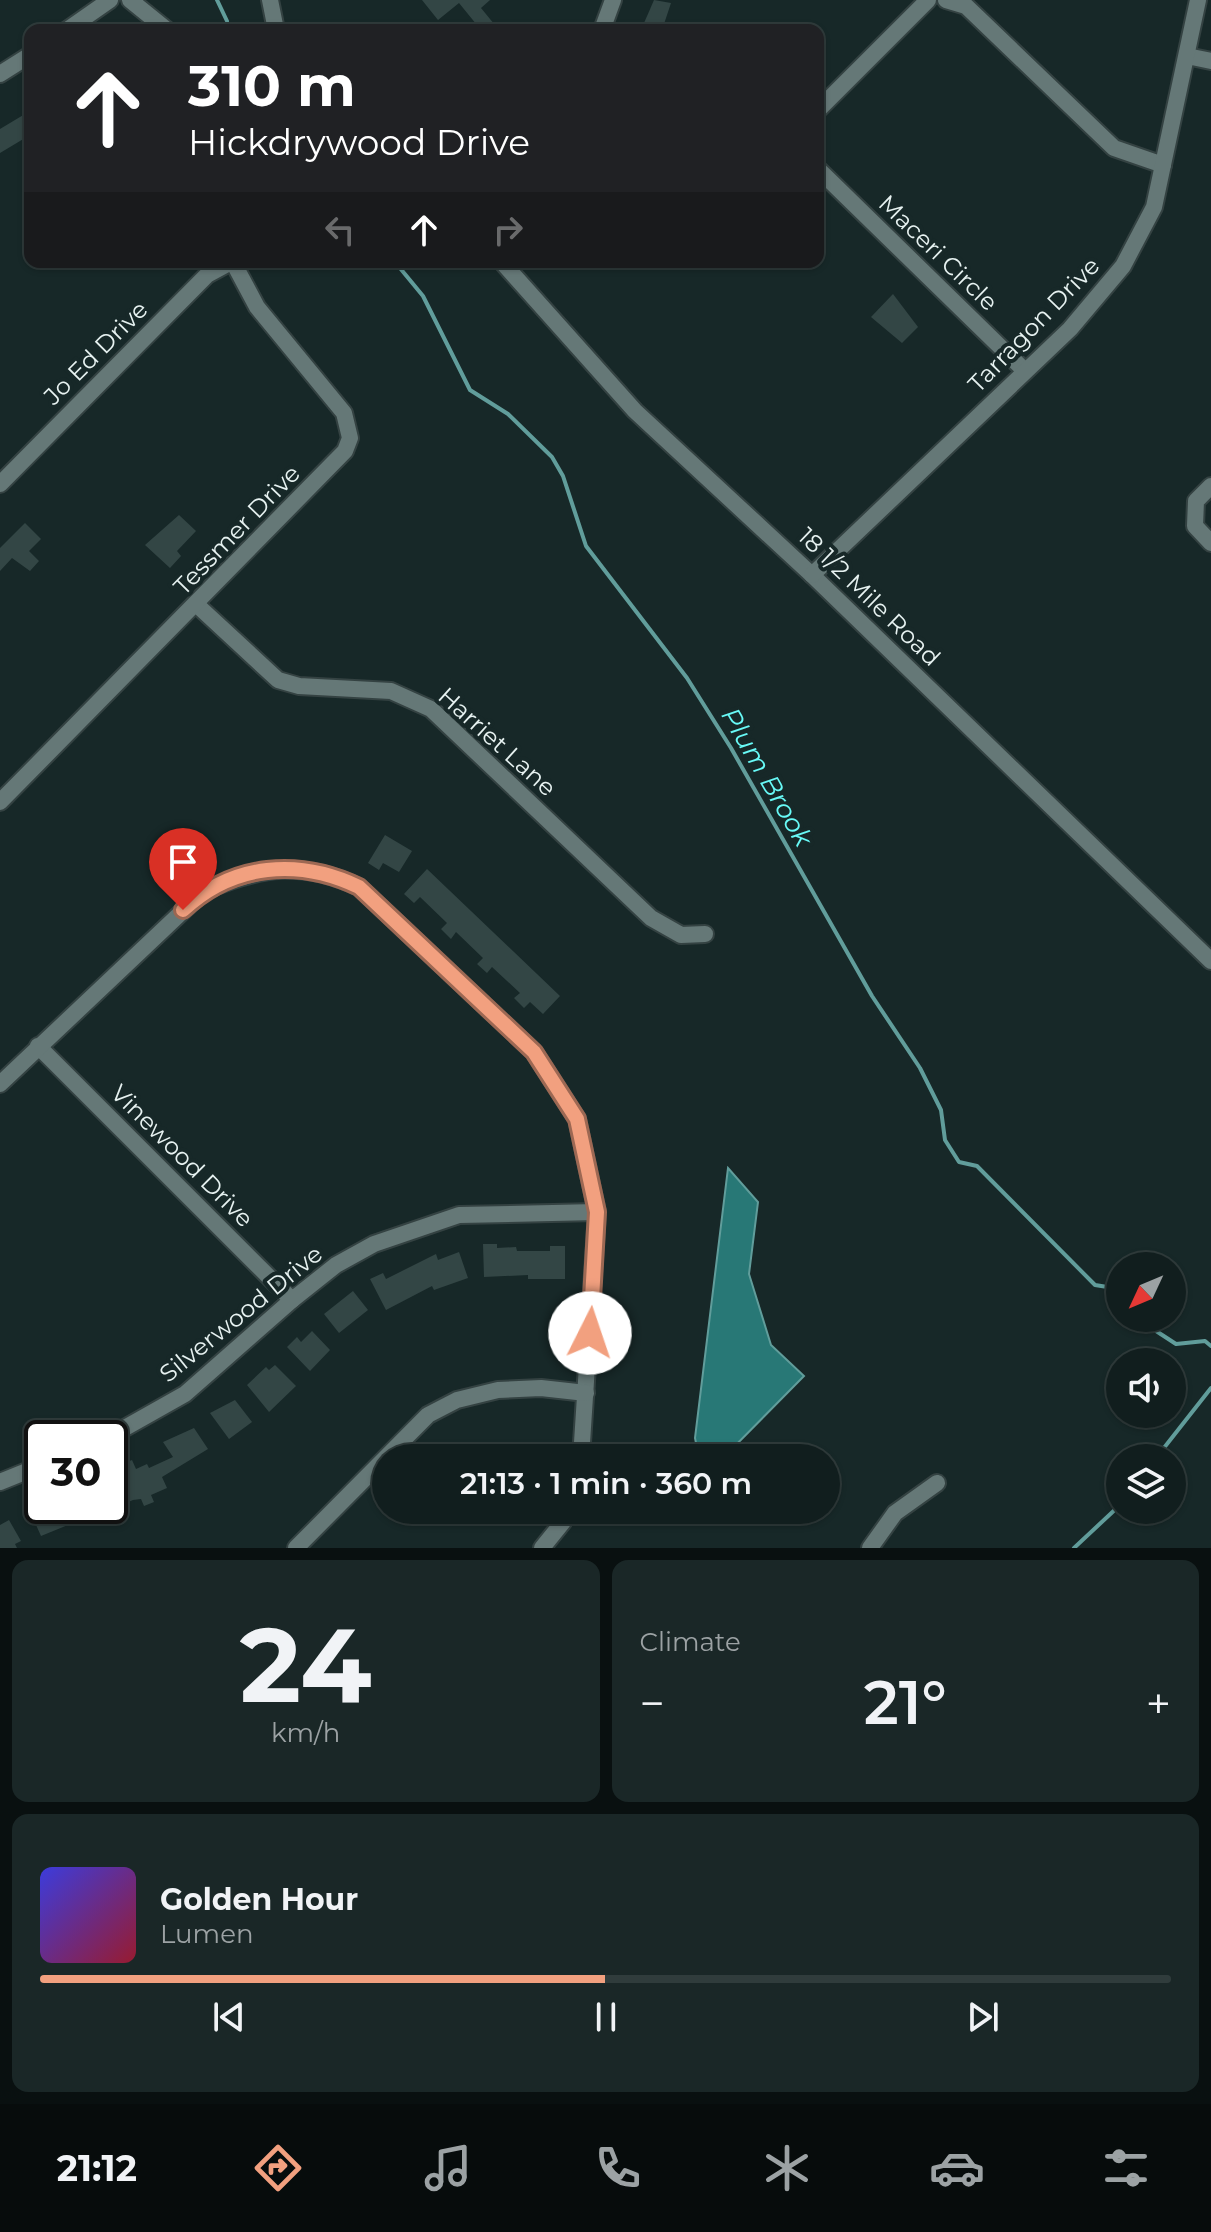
<!DOCTYPE html>
<meta charset="utf-8">
<style>
:root{--surface:#111e1e;--page:#1a2727;--text:#f1f3f6;--muted:#9ca2a4;--line:#303c3c;--accent:#f2a07f}
body{margin:0;font-family:Montserrat,sans-serif;background:var(--page);color:var(--text);height:100vh;display:flex;flex-direction:column;font-size:30px;white-space:nowrap}
*{box-sizing:border-box;margin:0}
p{font-size:26px;color:var(--muted)}
.icon{flex:none;width:44px;height:44px;fill:none;stroke:currentColor;stroke-width:2;stroke-linecap:round;stroke-linejoin:round}
.map{position:relative;height:1548px;overflow:hidden}
.side{display:flex;flex-direction:column;gap:12px;padding:12px;background:#091010;flex:1}
.side>*{flex:none}
.top-card{position:absolute;left:24px;top:24px;width:800px;height:244px;border-radius:16px;box-shadow:0 2px 6px #0004,0 0 0 2px var(--line);background:#202124;color:#fff;overflow:hidden}
.needle{width:52px;rotate:226deg}
.buttons{position:absolute;left:1106px;top:1252px;display:grid;gap:16px}
.buttons a{display:grid;place-items:center;width:80px;height:80px;border-radius:50%;background:var(--surface);box-shadow:0 2px 6px #0004,0 0 0 2px var(--line);font-size:40px}
.speed{position:absolute;left:24px;top:1420px;display:flex;gap:16px;font-size:40px;font-weight:700;text-align:center}
.speed>*{display:grid;place-content:center;width:104px;height:104px;border-radius:50%;background:var(--surface);box-shadow:0 2px 6px #0004,0 0 0 2px var(--line);line-height:1}
.speed .limit{border:4px solid #111;border-radius:12px;background:#fff;color:#111}
.pin{position:absolute;display:grid;place-items:center;width:68px;height:68px;color:#fff;margin:-82px -34px;border-radius:50% 50% 50% 0;rotate:-45deg;box-shadow:0 0 8px #0007}
.pin .icon{rotate:45deg}
.me{position:absolute;width:88px;margin:-44px;rotate:4deg;stroke-linejoin:round;filter:drop-shadow(0 0 6px #0008)}
.turn{display:flex;align-items:center;gap:28px;height:168px;padding:0 32px;font-size:36px}
.turn .icon{width:104px;height:104px;stroke-width:2.5}
.turn b{display:block;font-size:56px;line-height:68px}
.lanes{display:flex;align-items:center;height:76px;padding:0 32px;background:#0003;justify-content:center;gap:40px;direction:ltr}
.lanes .off{opacity:.35}
.big{font-size:60px;font-weight:600;line-height:1.1}
.side .widget{flex:1;display:flex;flex-direction:column;justify-content:center;gap:12px;min-width:0;padding:0 28px;border-radius:16px;background:var(--page)}
.side .dial{align-items:center;gap:0}
.dial b{font-size:104px;line-height:1}
.song{display:flex;align-items:center;gap:24px}
.cover{width:96px;height:96px;border-radius:12px;background:linear-gradient(135deg,hsl(240 70% 55%),hsl(350 70% 35%))}
.played{height:8px;border-radius:4px;background:linear-gradient(90deg,var(--accent) 50%,var(--line) 50%)}
.keys{display:flex;justify-content:space-around;direction:ltr}
.heat{display:flex;justify-content:space-between;align-items:center;font-size:44px;direction:ltr}
.side .tiles{flex:1;display:grid;gap:12px;grid-template-columns:1fr 1fr}
.widget:last-child{grid-column:span 2}
.trip{position:absolute;left:372px;top:1444px;width:468px;height:80px;border-radius:40px;background:var(--surface);box-shadow:0 2px 6px #0004,0 0 0 2px var(--line);font-weight:600;line-height:80px;text-align:center}
.dock{display:flex;height:128px;justify-content:space-around;align-items:center;background:#070c0c;color:var(--muted)}
.dock .icon{width:56px;height:56px}
.dock .selected{color:var(--accent)}
.dock b{font-size:36px;color:var(--text)}
.map>svg:first-child{display:block}
</style>
<div class="map">
<svg width="1211" height="1548" viewBox="0 0 1211 1548">
<rect width="100%" height="100%" fill="#172828"/>
<path fill="#287876" stroke="#619d9b" stroke-width="2" d="M728,1168l30,34 -9,72 22,71 33,31 -81,82h-24l-4,-20z"/>
<g fill="none" stroke-linecap="round" stroke-linejoin="round">
<g stroke="#619d9b" stroke-width="4">
<path d="M217,0l10,21"/>
<path d="M395,262l28,34 47,94 38,24 44,43 11,19 23,70 101,132 44,70 141,248 48,72 21,42 4,30 14,22 18,4 118,119 25,4"/>
<path d="M1149,1318l4,11 23,15 29,-3 6,5"/>
<path d="M1156,1458l55,-70"/>
<path d="M1074,1548l46,-43"/>
</g>
</g>
<g fill="#334645">
<path d="M422,0h68l-9,8 18,22h-18l-22,-27 -21,17z"/>
<path d="M654,0l17,3 -9,27h-21z"/>
<path d="M30,111v24l-30,18v-24z"/>
<path d="M893,294l25,33 -16,16 -31,-26z"/>
<path d="M179,515l17,16 -19,20 4,5 -11,12 -25,-23z"/>
<path d="M25,523l16,16 -12,12 10,10 -9,10 -18,-13 -12,13v-23z"/>
<path d="M385,835l27,16 -13,21 -16,-9 -4,7 -11,-7z"/>
<path d="M427,869l133,127 -17,18 -13,-12 -6,6 -10,-10 6,-5 -28,-26 -5,6 -10,-9 6,-6 -27,-26 -5,7 -10,-10 6,-6 -27,-26 -6,6 -10,-9z"/>
<path d="M483,1244h14v4l19,-1 1,4h33v-5h15v33h-37v-4l-44,2z"/>
<path d="M459,1252l9,26 -34,12 -2,-4 -46,24 -16,-31 13,-6 3,6 50,-25 2,6z"/>
<path d="M353,1291l15,19 -29,23 -15,-19z"/>
<path d="M312,1331l18,19 -20,21 -23,-24 10,-10 4,5z"/>
<path d="M275,1365l21,21 -27,26 -22,-27 19,-18 3,3z"/>
<path d="M235,1400l17,22 -23,17 -19,-26z"/>
<path d="M194,1428l14,21 -46,28 5,11 -16,7 3,7 -10,4 -3,-7 -8,1 -44,19 -5,-13h26v-37l22,-9 4,9 11,-5 2,4 24,-11 -10,-15z"/>
<path d="M41,1502l1,4h18l8,19 -27,11 -13,-29z"/>
<path d="M9,1520l12,21 -6,3 2,4h-17v-23z"/>
</g>
<g fill="none" stroke-linecap="round" stroke-linejoin="round">
<g stroke="#344242" stroke-width="20">
<g id="minor">
<path d="M130,0l37,30"/>
<path d="M270,0l6,30"/>
<path d="M946,0l20,6 148,142 49,17"/>
<path d="M67,30l43,-30"/>
<path d="M602,30l11,-30"/>
<path d="M1187,56l24,5"/>
<path d="M0,74l30,-19"/>
<path d="M818,110l110,-110"/>
<path d="M818,169l207,202"/>
<path d="M502,262l133,149 177,164 399,386"/>
<path d="M0,484l207,-209 24,-13"/>
<path d="M1211,486l-15,15 -1,25 16,17"/>
<path d="M812,575l258,-246 53,-63 31,-59 44,-207"/>
<path d="M197,605l81,75 21,6 92,5 40,18 220,209 30,17 24,-1"/>
<path d="M0,802l345,-351 5,-13 -6,-25 -87,-106 -24,-45"/>
<path d="M38,1046l254,254"/>
<path d="M0,1084l204,-193c56,-24 98,-31 155,-4l175,165 43,67 20,93 -16,246"/>
<path d="M107,1438l78,-44 107,-94 44,-35 38,-21 85,-29 138,-3"/>
<path d="M0,1482l42,-17"/>
<path d="M296,1548l132,-133 29,-15 41,-10 43,-2 45,5"/>
<path d="M542,1548l21,-26 4,-12"/>
<path d="M870,1548l25,-35 42,-30"/>
</g>
</g>
<use href="#minor" stroke="#657877" stroke-width="16"/>
</g>
<g fill="none" stroke-linecap="round" stroke-linejoin="round">
<g stroke="#9d6853" stroke-width="20">
<path id="route" d="M183,910c50,-47 116,-52 176,-23l175,165 43,67 20,93 -7,121"/>
</g>
<use href="#route" stroke="#f2a07f" stroke-width="14"/>
</g>
<g text-anchor="middle" stroke-width="8" stroke-linejoin="round" paint-order="stroke">
<g font-size="24" fill="#e7f2f1" stroke="#172828">
<text transform="translate(938 253) rotate(44)" y="8">Maceri Circle</text>
<text transform="translate(1034 325) rotate(-46)" y="8">Tarragon Drive</text>
<text transform="translate(96 353) rotate(-45)" y="8">Jo Ed Drive</text>
<text transform="translate(237 530) rotate(-46)" y="8">Tessmer Drive</text>
<text transform="translate(869 597) rotate(44)" y="8">18 1/2 Mile Road</text>
<text transform="translate(497 742) rotate(42)" y="8">Harriet Lane</text>
<text transform="translate(182 1156) rotate(45)" y="8">Vinewood Drive</text>
<text transform="translate(241 1314) rotate(-39)" y="8">Silverwood Drive</text>
</g>
<g font-size="26" font-style="italic" fill="#68faf7" stroke="#172828">
<text transform="translate(767 777) rotate(60)" y="9">Plum Brook</text>
</g>
</g>
</svg>
<div class="buttons">
<a><svg class="needle" viewBox="-14 -14 28 28"><path d="M0-13l5 13h-10z" fill="#e53935"/><path d="M0 13l5-13h-10z" fill="#9ca2a4"/></svg></a>
<a><svg class="icon" aria-label="sound" viewBox="0 0 24 24"><path d="M4 9h4l5-4v14l-5-4H4zM17 9q2 3 0 6"/></svg></a>
<a><svg class="icon" aria-label="layers" viewBox="0 0 24 24"><path d="M12 4l9 5-9 5-9-5zM3 14l9 5 9-5"/></svg></a>
</div>
<div class="speed"><div class="limit">30</div></div>
<div class="pin" style="left:183px;top:910px;background:#d93025"><svg class="icon" aria-label="arrive" viewBox="0 0 24 24"><path d="M6 21V4h12l-3 4 3 4H6"/></svg></div>
<svg class="me" style="left:590px;top:1333px" viewBox="-20 -20 40 40"><circle r="19" fill="#fff"/><path d="M0-13L10 11 0 6-10 11z" fill="#f2a07f"/></svg>
<div class="trip">21:13 · 1 min · 360 m</div>
<div class="top-card">
<div class="turn"><svg class="icon" aria-label="ahead" viewBox="0 0 24 24"><path d="M12 20V5M6 11l6-6 6 6"/></svg><div><b>310 m</b>Hickdrywood Drive</div></div>
<div class="lanes"><svg class="icon off" aria-label="left" viewBox="0 0 24 24"><path d="M17 20v-9H6M10 6l-5 5 5 5"/></svg><svg class="icon" aria-label="ahead" viewBox="0 0 24 24"><path d="M12 20V5M6 11l6-6 6 6"/></svg><svg class="icon off" aria-label="right" viewBox="0 0 24 24"><path d="M7 20v-9h11M14 6l5 5-5 5"/></svg></div>
</div>
</div>
<section class="side">
<div class="tiles">
<div class="widget dial"><b>24</b><p>km/h</p></div>
<div class="widget"><p>Climate</p>
<div class="heat"><a>−</a><b class="big">21°</b><a>+</a></div>
</div>
<div class="widget">
<div class="song"><i class="cover"></i><div><b>Golden Hour</b><p>Lumen</p></div></div>
<div class="played"></div>
<div class="keys"><svg class="icon" aria-label="previous" viewBox="0 0 24 24"><path d="M18 5L8 12l10 7zM5 5v14"/></svg><svg class="icon" aria-label="pause" viewBox="0 0 24 24"><path d="M8 5v14M16 5v14"/></svg><svg class="icon" aria-label="next" viewBox="0 0 24 24"><path d="M6 5l10 7-10 7zM19 5v14"/></svg></div>
</div>
</div>
</section>
<nav class="dock">
<b>21:12</b>
<svg class="icon selected" aria-label="directions" viewBox="0 0 24 24"><path d="M12 3l9 9-9 9-9-9zM9 14v-3h6M13 9l2 2-2 2"/></svg>
<svg class="icon" aria-label="music" viewBox="0 0 24 24"><path d="M9 18V5l10-2v13"/><circle cx="6" cy="18" r="3"/><circle cx="16" cy="16" r="3"/></svg>
<svg class="icon" aria-label="phone" viewBox="0 0 24 24"><path d="M5 4h4l2 5-3 2q2 4 5 5l2-3 5 2v4C11 20 4 13 5 4z"/></svg>
<svg class="icon" aria-label="climate" viewBox="0 0 24 24"><path d="M12 3v18M4 7l16 10M4 17L20 7"/></svg>
<svg class="icon" aria-label="car" viewBox="0 0 24 24"><path d="M5 17H2v-5l4-1 3-4h7l3 4 3 1v5h-3M9 17h6M6 11h13"/><circle cx="7" cy="17" r="2"/><circle cx="17" cy="17" r="2"/></svg>
<svg class="icon" aria-label="filters" viewBox="0 0 24 24"><path d="M4 7h16M4 17h16"/><circle cx="9" cy="7" r="2"/><circle cx="15" cy="17" r="2"/></svg>
</nav>
